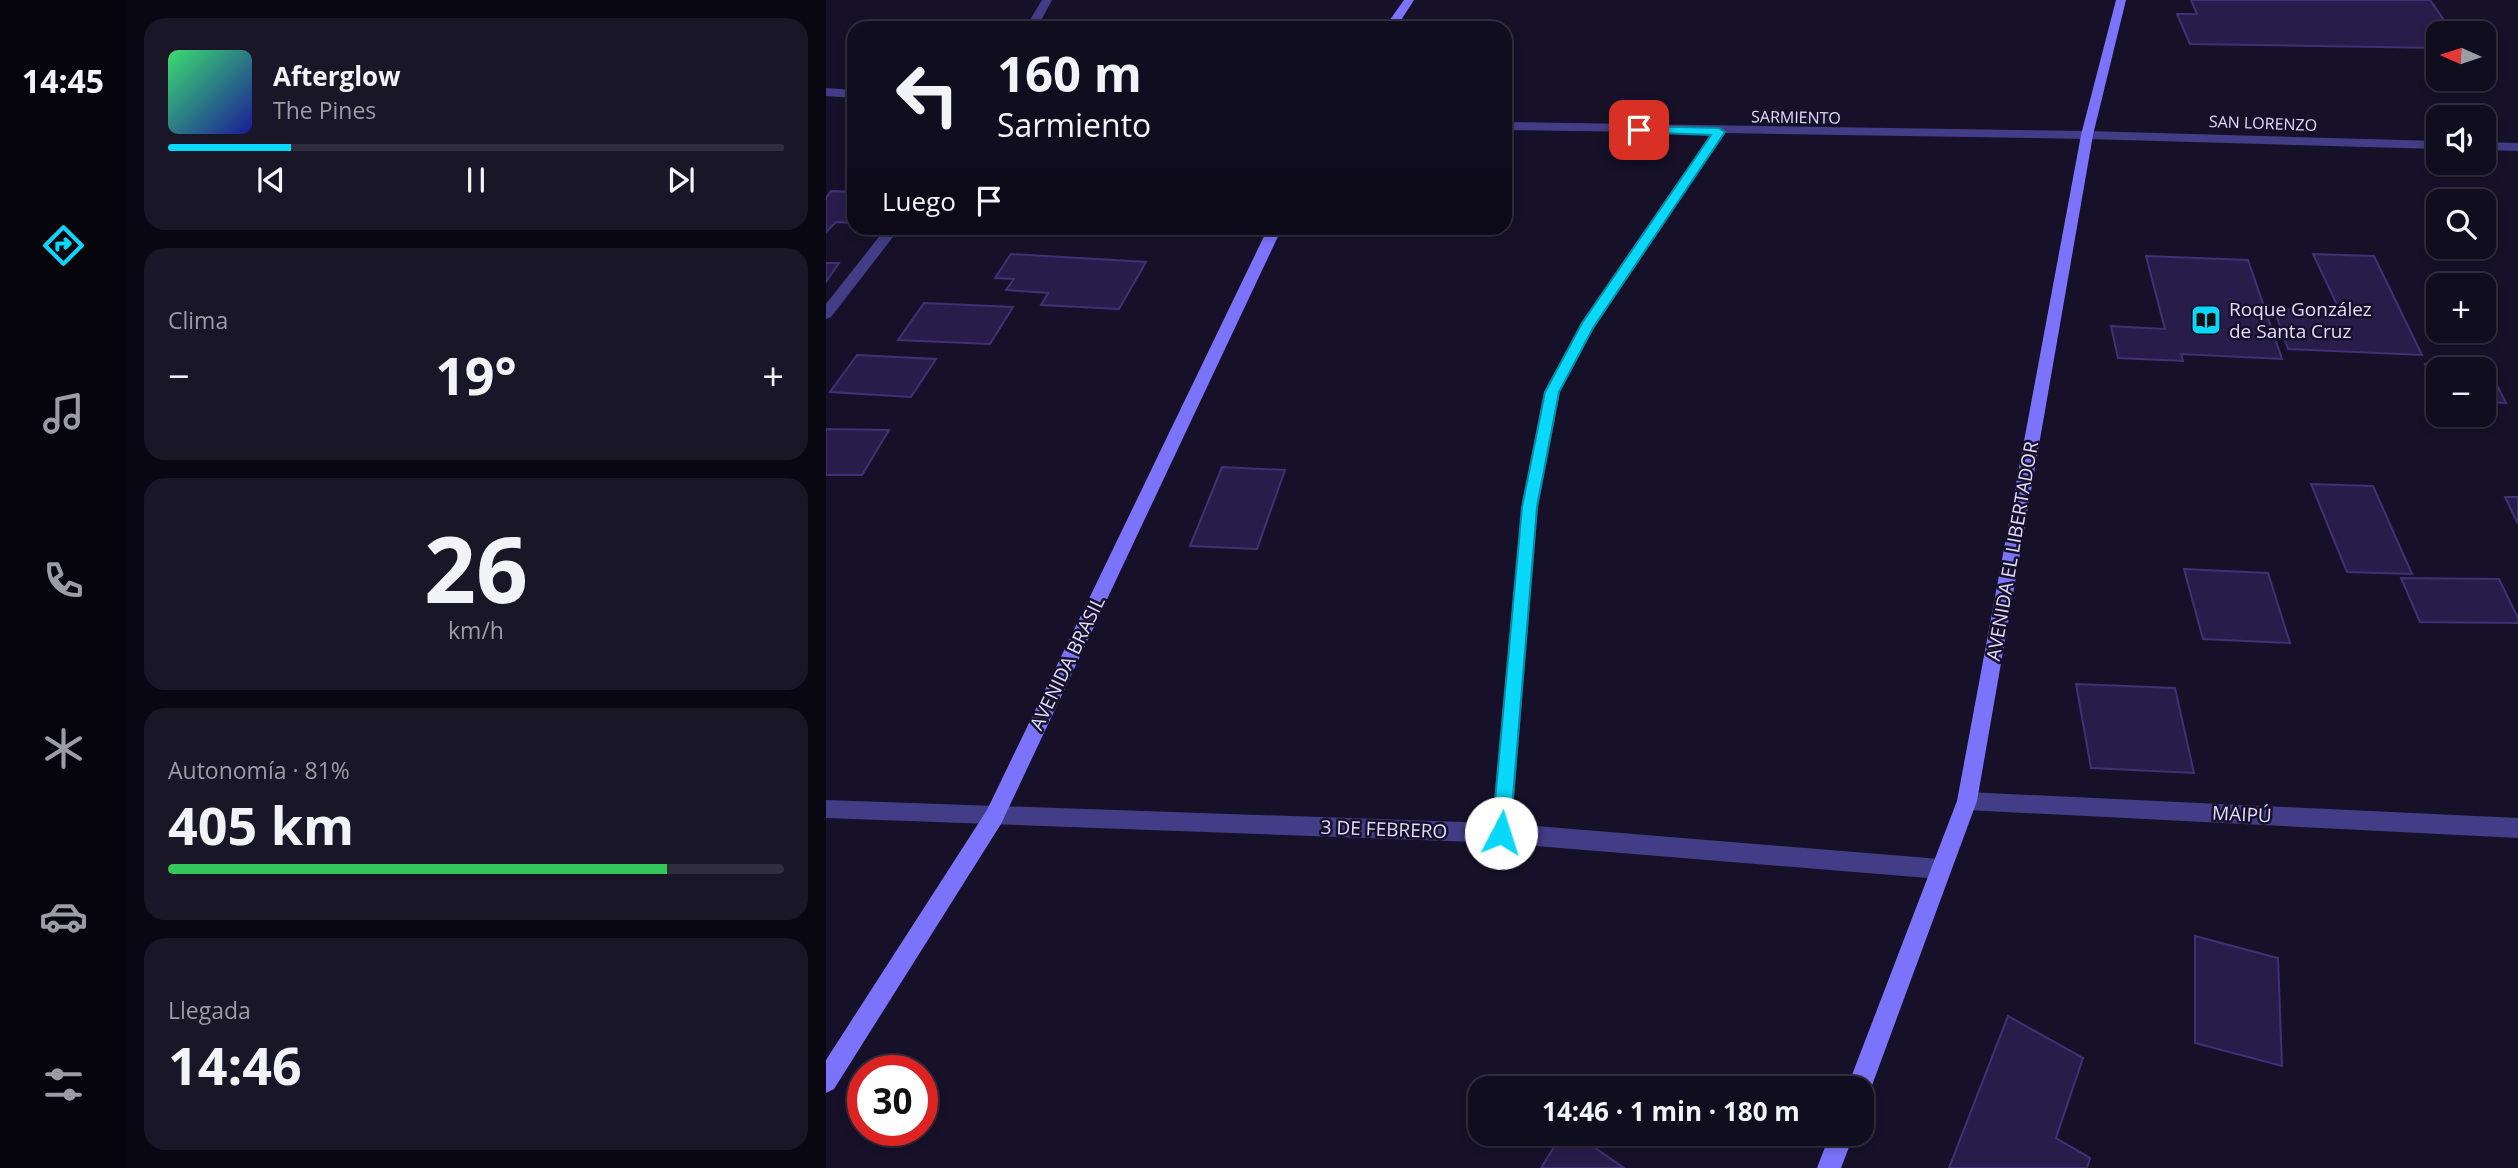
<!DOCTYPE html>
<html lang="es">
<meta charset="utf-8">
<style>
:root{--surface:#100d1f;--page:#191628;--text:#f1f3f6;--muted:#9c9ca4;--line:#302d3d;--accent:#0ad8fa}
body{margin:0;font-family:"Open Sans",sans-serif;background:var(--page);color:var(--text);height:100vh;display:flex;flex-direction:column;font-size:26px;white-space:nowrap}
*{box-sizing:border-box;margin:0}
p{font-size:23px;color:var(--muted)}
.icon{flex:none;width:38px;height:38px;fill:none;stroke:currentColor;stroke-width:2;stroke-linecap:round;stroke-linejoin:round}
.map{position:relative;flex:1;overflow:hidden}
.side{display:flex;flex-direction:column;gap:18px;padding:18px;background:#090711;width:700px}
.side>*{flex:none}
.top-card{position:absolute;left:21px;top:21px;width:665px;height:214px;border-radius:21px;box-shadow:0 4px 10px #0003,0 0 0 2px var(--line);background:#100d1f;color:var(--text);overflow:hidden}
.needle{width:46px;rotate:273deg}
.fabs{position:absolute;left:1600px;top:21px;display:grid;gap:14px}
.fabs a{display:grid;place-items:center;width:70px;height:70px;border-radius:14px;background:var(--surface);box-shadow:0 4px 10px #0003,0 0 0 2px var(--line);font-size:35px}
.speed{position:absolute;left:21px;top:1055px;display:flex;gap:14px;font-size:35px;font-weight:700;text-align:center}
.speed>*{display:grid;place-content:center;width:91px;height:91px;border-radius:50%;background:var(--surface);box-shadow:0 4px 10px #0003,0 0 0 2px var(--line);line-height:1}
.speed .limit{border:10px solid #d22;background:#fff;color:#111}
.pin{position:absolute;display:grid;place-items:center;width:60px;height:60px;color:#fff;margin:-30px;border-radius:14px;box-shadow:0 4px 10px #0006}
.me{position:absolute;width:77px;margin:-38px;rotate:5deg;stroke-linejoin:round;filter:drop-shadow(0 0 5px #0008)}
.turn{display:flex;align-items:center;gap:24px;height:147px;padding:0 35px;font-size:32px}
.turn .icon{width:91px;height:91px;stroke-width:2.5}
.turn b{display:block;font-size:49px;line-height:60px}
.then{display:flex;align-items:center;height:66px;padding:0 35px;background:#0003;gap:14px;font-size:26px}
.big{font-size:52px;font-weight:700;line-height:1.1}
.side .widget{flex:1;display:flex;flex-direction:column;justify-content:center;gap:10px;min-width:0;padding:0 24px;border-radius:21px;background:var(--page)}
.side .dial{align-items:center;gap:0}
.dial b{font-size:91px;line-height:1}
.song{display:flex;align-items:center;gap:21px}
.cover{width:84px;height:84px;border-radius:10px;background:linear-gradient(135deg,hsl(140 70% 55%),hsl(240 70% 35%))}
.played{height:7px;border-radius:4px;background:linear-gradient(90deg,var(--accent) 20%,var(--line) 20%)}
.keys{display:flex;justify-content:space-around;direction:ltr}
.heat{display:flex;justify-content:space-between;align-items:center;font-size:38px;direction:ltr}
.charge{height:10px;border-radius:5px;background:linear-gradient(90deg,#34c759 81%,var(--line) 0)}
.trip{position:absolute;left:642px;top:1076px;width:406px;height:70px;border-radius:21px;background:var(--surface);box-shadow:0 4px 10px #0003,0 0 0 2px var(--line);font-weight:700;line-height:70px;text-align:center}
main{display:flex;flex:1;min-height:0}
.tab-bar{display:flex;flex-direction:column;width:126px;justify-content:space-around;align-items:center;background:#06050c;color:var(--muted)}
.tab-bar .icon{width:49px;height:49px}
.tab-bar .current{color:var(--accent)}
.tab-bar b{font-size:32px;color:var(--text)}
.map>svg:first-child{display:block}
</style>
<main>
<nav class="tab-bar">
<b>14:45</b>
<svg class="icon current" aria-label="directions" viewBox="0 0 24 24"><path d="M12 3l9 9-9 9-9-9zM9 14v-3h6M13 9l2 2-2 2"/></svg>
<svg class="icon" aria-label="music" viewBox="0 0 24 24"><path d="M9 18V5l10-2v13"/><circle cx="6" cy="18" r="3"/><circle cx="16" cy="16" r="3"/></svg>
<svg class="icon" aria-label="phone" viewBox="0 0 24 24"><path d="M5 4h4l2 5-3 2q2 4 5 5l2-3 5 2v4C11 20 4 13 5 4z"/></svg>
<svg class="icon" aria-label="climate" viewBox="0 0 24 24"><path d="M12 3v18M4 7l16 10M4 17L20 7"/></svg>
<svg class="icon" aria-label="car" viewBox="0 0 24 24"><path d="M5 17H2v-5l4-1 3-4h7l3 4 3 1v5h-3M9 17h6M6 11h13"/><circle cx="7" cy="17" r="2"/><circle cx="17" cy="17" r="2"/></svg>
<svg class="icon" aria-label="filters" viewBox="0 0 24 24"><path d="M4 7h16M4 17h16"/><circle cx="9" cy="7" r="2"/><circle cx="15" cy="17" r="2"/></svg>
</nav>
<section class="side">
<div class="widget">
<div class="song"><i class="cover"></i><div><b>Afterglow</b><p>The Pines</p></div></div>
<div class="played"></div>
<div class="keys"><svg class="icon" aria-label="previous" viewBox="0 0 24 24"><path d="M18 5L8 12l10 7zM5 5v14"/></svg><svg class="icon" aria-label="pause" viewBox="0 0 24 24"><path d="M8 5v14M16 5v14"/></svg><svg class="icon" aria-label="next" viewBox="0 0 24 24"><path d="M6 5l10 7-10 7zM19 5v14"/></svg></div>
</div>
<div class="widget"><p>Clima</p>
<div class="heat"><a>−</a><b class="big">19°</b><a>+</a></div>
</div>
<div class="widget dial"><b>26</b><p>km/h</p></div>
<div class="widget"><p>Autonomía · 81%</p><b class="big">405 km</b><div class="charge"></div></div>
<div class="widget"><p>Llegada</p><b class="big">14:46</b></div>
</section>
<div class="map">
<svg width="1692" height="1168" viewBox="0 0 1692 1168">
<rect width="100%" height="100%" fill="#161129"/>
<g fill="#281d4a" stroke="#413075" stroke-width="2">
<path d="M1365,0h239l23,33h-15v15l-248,-4 -13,-30h20z"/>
<path d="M5,191l23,1v31l-18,-1 -10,10v-34z"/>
<path d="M371,228h55l-4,8 -54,-3z"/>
<path d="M185,254l135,8 -27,47 -78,-4 7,-12 -42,-3 8,-11 -19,-1z"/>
<path d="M1487,254l61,2 48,99 -134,-6 -14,-40 66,2z"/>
<path d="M1320,256l102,4 34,99 -101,-5 2,7 -65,-3 -7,-32 54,3z"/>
<path d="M0,263h13l-13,19z"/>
<path d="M98,303l89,4 -23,37 -92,-4z"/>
<path d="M31,355l79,4 -25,38 -81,-5z"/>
<path d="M1599,364l63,3 18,36 -23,-1v-33h-45v22z"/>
<path d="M0,429l63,1 -27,45h-36z"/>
<path d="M396,467l63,3 -28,79 -67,-3z"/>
<path d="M1485,484l62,2 39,88 -65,-2z"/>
<path d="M1679,497h13v27z"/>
<path d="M1358,569l84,4 22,70 -87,-4z"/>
<path d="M1575,578l98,1 19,39v5l-98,-1z"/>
<path d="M1250,684l99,4 19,85 -103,-5z"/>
<path d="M1369,936l83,22 4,108 -87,-23z"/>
<path d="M1182,1016l75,42 -27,80 34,20 -3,10h-138z"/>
<path d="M736,1134h13l49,34h-83z"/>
</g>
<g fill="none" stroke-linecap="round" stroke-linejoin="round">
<g fill="#433d87" fill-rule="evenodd">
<path d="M216,0h10l-15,28h-12z"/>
<path d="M0,88l28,2v8l-28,-2z"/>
<path d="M679,122l582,9 351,10v8l-351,-10 -363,-6 -131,196 -33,63 -22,115 -26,317 428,35 7,3 3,7 -3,7 -7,3 -439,-36 -675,-25v-18l666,23 30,-316 22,-115 38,-69 130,-190 -207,-3z"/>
<path d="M1657,142l35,1v8l-35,-1z"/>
<path d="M60,228h14l-69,89 -5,2v-15z"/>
<path d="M1141,792l551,26v20l-551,-28 -7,-2 -3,-7 3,-7z"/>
</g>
<g fill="#7c73fc" fill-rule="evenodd">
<path d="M578,0h10l-18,28h-12z"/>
<path d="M1290,0h10l-33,135 -116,666 -106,287 -4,8 -5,2v-10h-15l110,-287 124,-666z"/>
<path d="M442,228h14l-281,596 -167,265 -8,4v-33l161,-250z"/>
<path d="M1004,1134h24l-13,34h-24z"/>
</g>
</g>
<path fill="#0ad8fa" stroke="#068ca2" stroke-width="2" d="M813,126l80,2 6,4 -132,196 -34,64 -22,115 -27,326 -2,6 -7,3 -7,-3 -2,-6 30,-326 23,-115 37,-69 129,-188 -76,-3v-5z"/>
<defs>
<g id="library-square" transform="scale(1.575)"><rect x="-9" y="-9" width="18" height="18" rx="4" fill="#0ad8fa" stroke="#161129"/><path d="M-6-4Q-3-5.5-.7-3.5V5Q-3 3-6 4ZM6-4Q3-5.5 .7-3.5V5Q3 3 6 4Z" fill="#111"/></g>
</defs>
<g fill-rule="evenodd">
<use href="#library-square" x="1380" y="320"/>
</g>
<g text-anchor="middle" stroke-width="5" stroke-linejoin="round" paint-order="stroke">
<g font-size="16" fill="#e0dafe" stroke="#161129">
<text transform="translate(970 117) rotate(1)" y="6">SARMIENTO</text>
<text transform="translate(1437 123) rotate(2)" y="6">SAN LORENZO</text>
</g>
<g font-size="19" fill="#e0dafe" stroke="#161129" text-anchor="start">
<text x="1403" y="316">Roque González<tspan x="1403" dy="22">de Santa Cruz</tspan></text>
</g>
<g font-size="19" fill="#e0dafe" stroke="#161129">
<text transform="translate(1186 551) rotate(-80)" y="7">AVENIDA EL LIBERTADOR</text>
<text transform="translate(241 663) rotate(-64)" y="7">AVENIDA BRASIL</text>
<text transform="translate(1416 814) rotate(3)" y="7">MAIPÚ</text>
<text transform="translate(558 829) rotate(2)" y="7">3 DE FEBRERO</text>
</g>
</g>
</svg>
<div class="fabs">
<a><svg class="needle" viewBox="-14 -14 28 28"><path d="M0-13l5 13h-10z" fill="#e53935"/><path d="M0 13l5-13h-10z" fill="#9c9ca4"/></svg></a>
<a><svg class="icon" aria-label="sound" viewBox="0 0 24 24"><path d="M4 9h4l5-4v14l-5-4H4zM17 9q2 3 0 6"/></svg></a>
<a><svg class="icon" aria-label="search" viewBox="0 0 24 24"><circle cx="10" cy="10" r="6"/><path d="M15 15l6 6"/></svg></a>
<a>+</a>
<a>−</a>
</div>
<div class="speed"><div class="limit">30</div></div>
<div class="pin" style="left:813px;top:130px;background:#d93025"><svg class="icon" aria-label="arrive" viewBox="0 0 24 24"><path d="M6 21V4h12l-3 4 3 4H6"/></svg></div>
<svg class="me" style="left:675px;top:833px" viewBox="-20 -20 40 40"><circle r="19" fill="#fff"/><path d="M0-13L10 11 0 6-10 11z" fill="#0ad8fa"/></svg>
<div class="trip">14:46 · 1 min · 180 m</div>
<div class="top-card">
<div class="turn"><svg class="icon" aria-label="left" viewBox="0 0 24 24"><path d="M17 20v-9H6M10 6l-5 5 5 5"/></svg><div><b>160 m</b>Sarmiento</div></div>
<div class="then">Luego<svg class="icon" aria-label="arrive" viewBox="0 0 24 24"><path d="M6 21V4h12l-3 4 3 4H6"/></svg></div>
</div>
</div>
</main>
